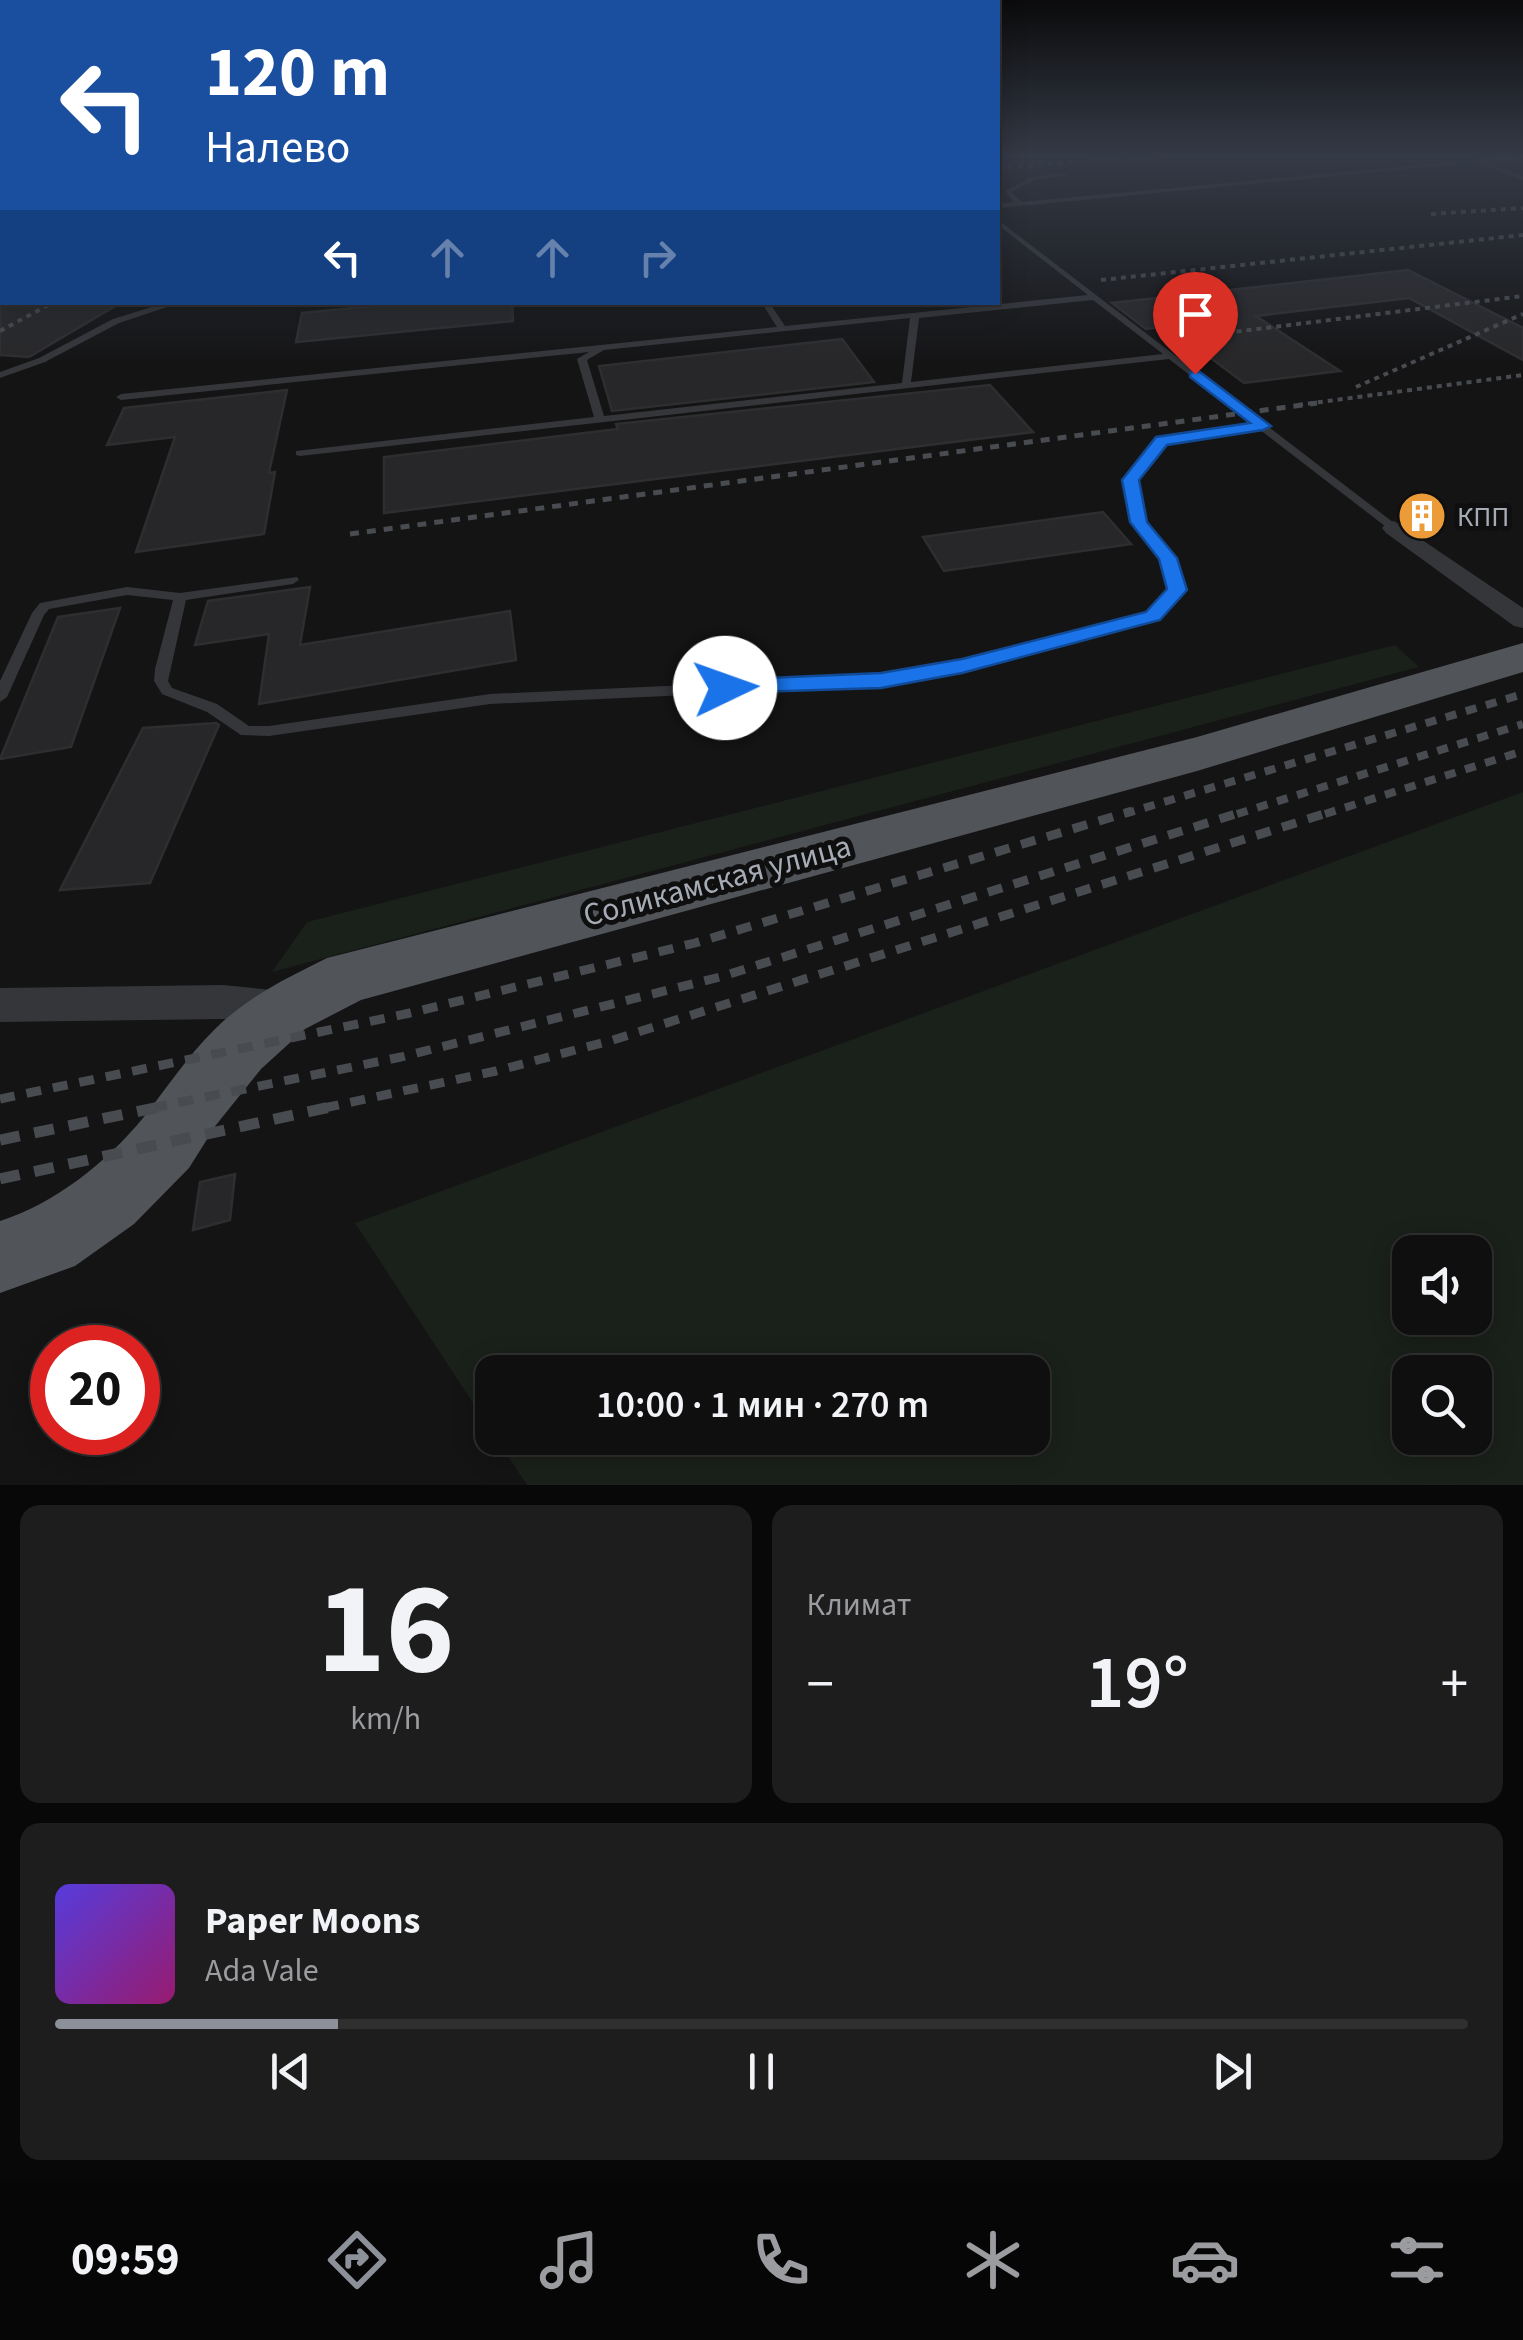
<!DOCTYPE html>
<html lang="ru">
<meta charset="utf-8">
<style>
:root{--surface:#0f0f10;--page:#1d1d1e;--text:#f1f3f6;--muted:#9b9c9f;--line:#2f2f30;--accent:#8c9099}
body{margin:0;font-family:"Source Sans 3",sans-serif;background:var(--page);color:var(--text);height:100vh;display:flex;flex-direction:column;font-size:38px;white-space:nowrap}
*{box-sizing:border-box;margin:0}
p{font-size:32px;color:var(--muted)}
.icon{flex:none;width:55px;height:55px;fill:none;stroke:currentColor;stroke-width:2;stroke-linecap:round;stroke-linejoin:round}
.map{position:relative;height:1485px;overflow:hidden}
.side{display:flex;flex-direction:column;gap:20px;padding:20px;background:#080809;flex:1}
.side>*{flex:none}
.hud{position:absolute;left:0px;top:0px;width:1000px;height:305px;box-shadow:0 5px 25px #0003,0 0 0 2px var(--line);background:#1a4fa0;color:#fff;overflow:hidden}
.tools{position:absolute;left:1392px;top:1235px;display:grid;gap:20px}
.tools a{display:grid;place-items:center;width:100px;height:100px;border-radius:20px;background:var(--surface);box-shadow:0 5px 25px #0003,0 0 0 2px var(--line);font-size:50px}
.speed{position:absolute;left:30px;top:1325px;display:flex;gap:20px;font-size:50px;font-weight:700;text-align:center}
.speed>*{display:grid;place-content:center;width:130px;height:130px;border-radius:50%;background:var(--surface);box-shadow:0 5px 25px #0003,0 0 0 2px var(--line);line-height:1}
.speed .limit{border:15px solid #d22;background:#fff;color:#111}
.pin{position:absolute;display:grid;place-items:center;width:85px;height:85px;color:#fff;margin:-102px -42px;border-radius:50% 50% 50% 0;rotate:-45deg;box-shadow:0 0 10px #0007}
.pin .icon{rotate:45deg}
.me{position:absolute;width:110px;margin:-55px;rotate:87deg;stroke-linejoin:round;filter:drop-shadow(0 0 8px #0008)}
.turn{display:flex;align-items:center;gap:35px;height:210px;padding:0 40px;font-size:45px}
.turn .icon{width:130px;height:130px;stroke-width:2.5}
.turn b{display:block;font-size:70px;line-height:85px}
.lanes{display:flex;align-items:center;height:95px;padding:0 40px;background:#0003;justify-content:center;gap:50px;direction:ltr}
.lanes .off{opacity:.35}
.big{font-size:75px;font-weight:600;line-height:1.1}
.side .widget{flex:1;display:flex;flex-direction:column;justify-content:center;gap:15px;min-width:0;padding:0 35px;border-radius:20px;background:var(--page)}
.side .dial{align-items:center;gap:0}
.dial b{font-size:130px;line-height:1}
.song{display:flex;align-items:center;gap:30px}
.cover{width:120px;height:120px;border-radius:15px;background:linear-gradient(135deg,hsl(250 70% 55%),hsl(320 70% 35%))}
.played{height:10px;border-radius:5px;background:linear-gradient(90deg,var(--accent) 20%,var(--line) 20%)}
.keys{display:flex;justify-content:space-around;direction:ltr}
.heat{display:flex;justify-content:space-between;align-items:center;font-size:55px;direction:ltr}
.side .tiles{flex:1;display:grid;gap:20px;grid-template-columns:1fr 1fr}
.widget:last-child{grid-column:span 2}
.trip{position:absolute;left:475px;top:1355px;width:575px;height:100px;border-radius:20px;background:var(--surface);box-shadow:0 5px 25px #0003,0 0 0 2px var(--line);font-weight:600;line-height:100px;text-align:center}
.tabs{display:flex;height:160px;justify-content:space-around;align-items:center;background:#060606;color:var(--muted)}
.tabs .icon{width:70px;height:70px}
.tabs .current{color:var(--accent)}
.tabs b{font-size:45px;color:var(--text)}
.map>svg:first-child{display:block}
</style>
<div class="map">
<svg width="1523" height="1485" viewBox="0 0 1523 1485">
<rect width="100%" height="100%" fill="#141415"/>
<g fill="#1a201a" fill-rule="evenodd">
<path d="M1395,645l24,22 -1147,305 35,-50z"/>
<path d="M1523,792v693h-996l-31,-47h536v-66h-540v60l-137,-209zM1410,1252h65v66h-65zM1410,1372h65v66h-65z"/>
</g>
<g fill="#272729" stroke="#2e2e31" stroke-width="2.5">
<path d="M1408,270l115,58v32l-114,-62 -153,18 84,55 -96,12 -76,-57 -22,3 -34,-26z"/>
<path d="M0,302h122l-93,55 -29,-2z"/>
<path d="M417,302h95l1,19 -217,21 6,-29z"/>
<path d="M842,339l32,43 -262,29 -13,-45z"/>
<path d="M990,385l43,47 -649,81v-56l234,-28 -2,-5z"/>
<path d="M287,390l-18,83 6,-1 -11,62 -128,18 39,-115 -68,8 17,-37z"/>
<path d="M1103,512l28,32 -187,27 -21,-34z"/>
<path d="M310,587l-10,58 210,-34 6,49 -257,44 10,-70 -74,11 13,-44z"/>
<path d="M120,608l-49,139 -71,12 58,-142z"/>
<path d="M216,723l3,2 -69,158 -90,7 83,-162z"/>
<path d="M235,1174l-5,46 -37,10 7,-48z"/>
</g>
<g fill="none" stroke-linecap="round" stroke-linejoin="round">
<g fill="#35363a" fill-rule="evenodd">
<path d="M1515,156h8v3l-38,3 38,14v4l-40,-15 1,-3 -486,46v-4l16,-2 -9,-11 27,-14 33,-4 3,2 -33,5 -24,12 11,10z"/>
<path d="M998,220l400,306v4h-8l-131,-101 -94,15 -28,36 8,42 29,36 9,32 -25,29 -196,52 -81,15 -391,18 -221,32 -28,-1 -34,-23 -45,-18 -8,-13 1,-12 18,-69 -46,-5 -78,14 -5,6 -37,82 -7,5v-21l32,-68 8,-10 87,-16 53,6 117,-16 2,3 -6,4 -107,16 -18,81 4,7 45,16 32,22h20l221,-32 391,-18 81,-15 186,-48 23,-24 -9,-30 -29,-37 -7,-42 32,-41 95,-15 -84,-65 -869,97 -4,-1v-4l298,-34 -17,-58 12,-7 -468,48 -5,-3 5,-3 656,-67 -16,-25h8l16,24 303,-31 -90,-70zM1093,300l70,54 -252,28 8,-64zM910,318l-8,65 -298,33 -17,-56 17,-10z"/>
<rect x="0" y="242" width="2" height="5"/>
<rect x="0" y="276" width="2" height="5"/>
<path d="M168,302h14l-63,21 -74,39 -45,16v-6l39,-14 74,-39z"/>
<path d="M269,302l-7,3 -4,-2v-1z"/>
</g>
<g fill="#35363a" fill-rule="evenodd">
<path d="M1394,521l129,87v20l-9,-2 -128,-93 -4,-5 4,-5z"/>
<path d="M223,985l59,6 14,5 5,12 -5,12 -14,5 -59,-6 -223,3v-34z"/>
</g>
<path fill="#515459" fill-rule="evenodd" d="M1523,643v29l-326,99 -836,229 -56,29 -44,40 -45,56 -27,43 -55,56 -59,42 -75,27v-72c54,-17 107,-59 143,-103 24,-30 45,-63 73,-90 33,-32 71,-50 111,-70l870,-221z"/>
<g stroke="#484b4f" stroke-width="4" stroke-dasharray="5 5" stroke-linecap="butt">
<path d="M1137,159l53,-3"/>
<path d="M998,168l149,-12"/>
<path d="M1431,214l92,-6"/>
<path d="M1101,280l422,-45"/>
<path d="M0,331l52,-28"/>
<path d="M1177,339l346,-43"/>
<path d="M1356,387l167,-73"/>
<path d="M1298,405l225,-30"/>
</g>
<path stroke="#484b4f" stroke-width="5" stroke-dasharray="9 8" stroke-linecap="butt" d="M350,534l967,-131"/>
<g stroke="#484b4f" stroke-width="8" stroke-dasharray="11 10" stroke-linecap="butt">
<path d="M1124,814l399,-120"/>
<path d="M1237,814l286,-90"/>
<path d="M1325,814l198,-63"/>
</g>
<g stroke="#484b4f" stroke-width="9" stroke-dasharray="15 12" stroke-linecap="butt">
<path d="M0,1099l410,-86 285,-70 437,-132"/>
<path d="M152,1108l249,-51 319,-80 525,-166"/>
<path d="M324,1108l172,-37 117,-31 720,-229"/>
</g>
<g stroke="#484b4f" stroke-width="11" stroke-dasharray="20 15" stroke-linecap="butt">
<path d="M0,1140l164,-34"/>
<path d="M0,1179l335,-73"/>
</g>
</g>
<linearGradient id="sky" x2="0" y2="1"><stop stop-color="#0b0b0c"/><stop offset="0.43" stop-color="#343a46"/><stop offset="1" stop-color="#343a46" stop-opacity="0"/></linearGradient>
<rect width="1523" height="364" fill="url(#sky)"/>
<path fill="#1a73e8" stroke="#114b97" stroke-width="2.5" d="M1190,372h10l71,54 -8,4 -96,15 -28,35 8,42 30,36 10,32 -27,30 -198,53 -81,15 -164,5 -3,-5 11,-8 156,-7 81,-14 184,-47 21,-23 -8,-30 -29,-37 -8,-42 34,-43 94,-14 -60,-46z"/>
<defs>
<g id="building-disc" transform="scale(2.5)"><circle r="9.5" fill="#eb9b37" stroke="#0f0f10"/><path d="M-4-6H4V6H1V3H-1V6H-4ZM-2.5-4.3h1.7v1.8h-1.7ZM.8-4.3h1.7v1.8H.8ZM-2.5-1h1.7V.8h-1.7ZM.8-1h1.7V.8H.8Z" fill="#fff"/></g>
</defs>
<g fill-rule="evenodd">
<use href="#building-disc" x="1422" y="516"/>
</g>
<g text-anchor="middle" stroke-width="10" stroke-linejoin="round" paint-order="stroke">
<g font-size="28" fill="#a6acb5" stroke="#0f0f10" text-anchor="start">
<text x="1457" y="526">КПП</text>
</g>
<g font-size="32" fill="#a6acb5" stroke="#0f0f10">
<text transform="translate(717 880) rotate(-15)" y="11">Соликамская улица</text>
</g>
</g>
</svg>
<div class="tools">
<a><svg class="icon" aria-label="sound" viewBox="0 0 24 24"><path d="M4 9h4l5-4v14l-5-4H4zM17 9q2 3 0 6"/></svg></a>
<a><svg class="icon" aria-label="search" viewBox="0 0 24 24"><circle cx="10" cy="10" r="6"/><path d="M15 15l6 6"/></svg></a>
</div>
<div class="speed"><div class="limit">20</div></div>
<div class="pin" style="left:1195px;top:374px;background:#d93025"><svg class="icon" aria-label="arrive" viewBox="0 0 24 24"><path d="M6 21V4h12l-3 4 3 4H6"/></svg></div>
<svg class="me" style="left:725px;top:688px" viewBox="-20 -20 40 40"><circle r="19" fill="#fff"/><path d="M0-13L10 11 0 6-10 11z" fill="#1a73e8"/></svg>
<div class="trip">10:00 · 1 мин · 270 m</div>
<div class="hud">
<div class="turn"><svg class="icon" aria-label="left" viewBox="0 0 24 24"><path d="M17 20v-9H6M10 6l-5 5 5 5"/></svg><div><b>120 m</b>Налево</div></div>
<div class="lanes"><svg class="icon" aria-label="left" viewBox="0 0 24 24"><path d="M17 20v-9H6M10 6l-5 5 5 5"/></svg><svg class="icon off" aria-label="ahead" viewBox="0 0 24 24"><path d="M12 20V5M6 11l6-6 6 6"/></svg><svg class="icon off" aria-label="ahead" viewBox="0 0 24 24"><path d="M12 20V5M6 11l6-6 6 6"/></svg><svg class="icon off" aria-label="right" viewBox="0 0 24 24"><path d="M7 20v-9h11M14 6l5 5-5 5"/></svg></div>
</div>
</div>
<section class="side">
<div class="tiles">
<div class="widget dial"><b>16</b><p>km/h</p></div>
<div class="widget"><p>Климат</p>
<div class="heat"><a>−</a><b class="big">19°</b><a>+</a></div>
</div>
<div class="widget">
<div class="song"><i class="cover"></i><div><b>Paper Moons</b><p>Ada Vale</p></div></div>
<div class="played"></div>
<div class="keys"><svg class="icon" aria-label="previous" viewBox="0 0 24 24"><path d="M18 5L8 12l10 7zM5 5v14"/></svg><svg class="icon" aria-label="pause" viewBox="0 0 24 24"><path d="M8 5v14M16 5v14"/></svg><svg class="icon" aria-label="next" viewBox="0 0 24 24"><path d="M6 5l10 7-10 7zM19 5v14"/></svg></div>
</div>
</div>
</section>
<nav class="tabs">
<b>09:59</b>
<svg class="icon current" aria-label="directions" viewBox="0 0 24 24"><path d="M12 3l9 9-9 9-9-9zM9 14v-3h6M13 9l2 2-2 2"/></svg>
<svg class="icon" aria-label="music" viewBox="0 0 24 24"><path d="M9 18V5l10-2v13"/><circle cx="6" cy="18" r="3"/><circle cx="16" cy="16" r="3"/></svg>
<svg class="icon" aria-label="phone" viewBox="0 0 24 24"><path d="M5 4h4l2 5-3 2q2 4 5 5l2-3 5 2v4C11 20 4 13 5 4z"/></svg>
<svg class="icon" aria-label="climate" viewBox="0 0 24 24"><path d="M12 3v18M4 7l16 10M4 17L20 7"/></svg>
<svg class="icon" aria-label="car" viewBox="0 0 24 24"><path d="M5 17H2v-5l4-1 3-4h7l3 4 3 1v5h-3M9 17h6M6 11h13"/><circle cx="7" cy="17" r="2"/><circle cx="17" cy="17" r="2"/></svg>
<svg class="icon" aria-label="filters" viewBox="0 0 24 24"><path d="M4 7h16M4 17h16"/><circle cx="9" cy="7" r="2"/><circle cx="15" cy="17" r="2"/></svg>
</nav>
